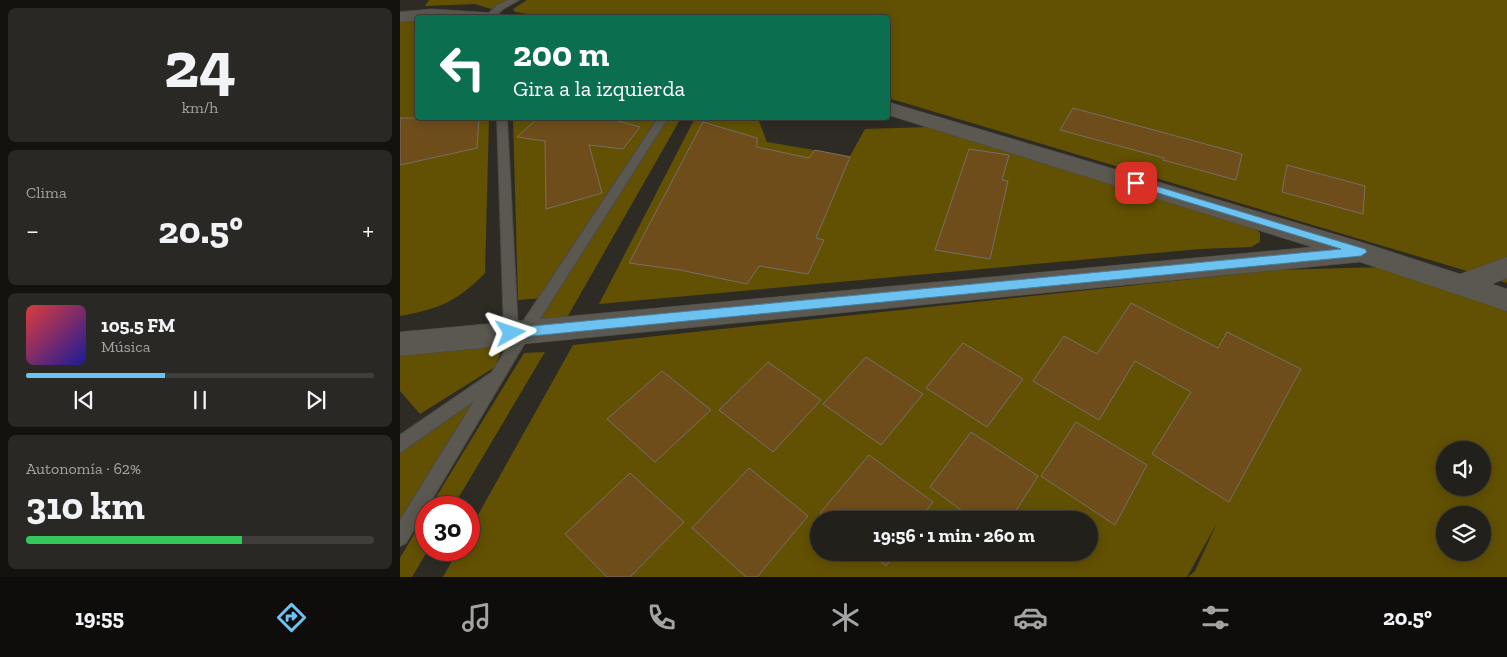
<!DOCTYPE html>
<html lang="es">
<meta charset="utf-8">
<style>
:root{--surface:#22201b;--page:#2a2824;--text:#f1f3f6;--muted:#a2a3a3;--line:#3f3e3a;--accent:#6cc3f2}
body{margin:0;font-family:"Zilla Slab",serif;background:var(--page);color:var(--text);height:100vh;display:flex;flex-direction:column;font-size:19px;white-space:nowrap}
*{box-sizing:border-box;margin:0}
p{font-size:16px;color:var(--muted)}
.icon{flex:none;width:28px;height:28px;fill:none;stroke:currentColor;stroke-width:2;stroke-linecap:round;stroke-linejoin:round}
.map{position:relative;flex:1;overflow:hidden}
.panel{display:flex;flex-direction:column;gap:8px;padding:8px;background:#13120f;width:400px}
.panel>*{flex:none}
.guide{position:absolute;left:15px;top:15px;width:475px;height:105px;border-radius:5px;box-shadow:0 2px 12px #0003,0 0 0 1px var(--line);background:#0b6e4f;color:#fff;overflow:hidden}
.buttons{position:absolute;left:1036px;top:441px;display:grid;gap:10px}
.buttons a{display:grid;place-items:center;width:55px;height:55px;border-radius:50%;background:var(--surface);box-shadow:0 2px 12px #0003,0 0 0 1px var(--line);font-size:25px}
.speed{position:absolute;left:15px;top:496px;display:flex;gap:10px;font-size:25px;font-weight:700;text-align:center}
.speed>*{display:grid;place-content:center;width:65px;height:65px;border-radius:50%;background:var(--surface);box-shadow:0 2px 12px #0003,0 0 0 1px var(--line);line-height:1}
.speed .limit{border:8px solid #d22;background:#fff;color:#111}
.pin{position:absolute;display:grid;place-items:center;width:42px;height:42px;color:#fff;margin:-21px;border-radius:10px;box-shadow:0 2px 8px #0006}
.me{position:absolute;width:55px;margin:-28px;rotate:85deg;stroke-linejoin:round;filter:drop-shadow(0 0 4px #0008)}
.turn{display:flex;align-items:center;gap:18px;height:105px;padding:0 15px;font-size:22px}
.turn .icon{width:65px;height:65px;stroke-width:2.5}
.turn b{display:block;font-size:35px;line-height:42px}
.big{font-size:38px;font-weight:800;line-height:1.1}
.panel .card{flex:1;display:flex;flex-direction:column;justify-content:center;gap:8px;min-width:0;padding:0 18px;border-radius:8px;background:var(--page)}
.panel .dial{align-items:center;gap:0}
.dial b{font-size:65px;line-height:1}
.song{display:flex;align-items:center;gap:15px}
.cover{width:60px;height:60px;border-radius:8px;background:linear-gradient(135deg,hsl(0 70% 55%),hsl(240 70% 35%))}
.played{height:5px;border-radius:2px;background:linear-gradient(90deg,var(--accent) 40%,var(--line) 40%)}
.keys{display:flex;justify-content:space-around;direction:ltr}
.heat{display:flex;justify-content:space-between;align-items:center;font-size:28px;direction:ltr}
.charge{height:8px;border-radius:4px;background:linear-gradient(90deg,#34c759 62%,var(--line) 0)}
.trip{position:absolute;left:410px;top:511px;width:288px;height:50px;border-radius:25px;background:var(--surface);box-shadow:0 2px 12px #0003,0 0 0 1px var(--line);font-weight:800;line-height:50px;text-align:center}
.menu{display:flex;height:80px;justify-content:space-around;align-items:center;background:#0e0d0b;color:var(--muted)}
.menu .icon{width:35px;height:35px}
.menu .current{color:var(--accent)}
.menu b{font-size:22px;color:var(--text)}
main{display:flex;flex:1;min-height:0}
.map>svg:first-child{display:block}
</style>
<main>
<section class="panel">
<div class="card dial"><b>24</b><p>km/h</p></div>
<div class="card"><p>Clima</p>
<div class="heat"><a>−</a><b class="big">20.5°</b><a>+</a></div>
</div>
<div class="card">
<div class="song"><i class="cover"></i><div><b>105.5 FM</b><p>Música</p></div></div>
<div class="played"></div>
<div class="keys"><svg class="icon" aria-label="previous" viewBox="0 0 24 24"><path d="M18 5L8 12l10 7zM5 5v14"/></svg><svg class="icon" aria-label="pause" viewBox="0 0 24 24"><path d="M8 5v14M16 5v14"/></svg><svg class="icon" aria-label="next" viewBox="0 0 24 24"><path d="M6 5l10 7-10 7zM19 5v14"/></svg></div>
</div>
<div class="card"><p>Autonomía · 62%</p><b class="big">310 km</b><div class="charge"></div></div>
</section>
<div class="map">
<svg width="1107" height="577" viewBox="0 0 1107 577">
<rect width="100%" height="100%" fill="#2d2b24"/>
<g fill="#625103" fill-rule="evenodd">
<path d="M29,0h83l-21,9 -16,-5 -50,2z"/>
<path d="M127,0h980v283l-619,-185v-80h-336l-37,-6 -2,-3z"/>
<path d="M0,22h17l1,96h71l-4,155c-27,28 -46,36 -85,43z"/>
<path d="M113,118h145l-115,180 -25,2z"/>
<path d="M268,118h13l-116,203h-27z"/>
<path d="M295,118h41l23,3 8,21 83,14 15,-27 62,-2 325,99 8,7v9l-9,5 -51,2 -601,55z"/>
<path d="M984,267l123,41v269h-319l7,-6 22,-48 -30,54h-744l15,-27h11v-19l104,-186 703,-75zM1045,450h37v38h-37zM1045,515h37v37h-37zM419,520h270v32h-270z"/>
<path d="M105,341l-10,26 -75,47 -20,-23v-41z"/>
<path d="M145,352l-92,155h-23l94,-154z"/>
<path d="M79,393l-79,131v-74z"/>
<path d="M26,514v36h2l-16,27h-12v-19z"/>
</g>
<g fill="#6e4d1a" stroke="#756f69">
<path d="M673,108l169,46 -6,26 -73,-20 1,-2 -104,-28z"/>
<path d="M0,118h79l-2,30 -77,17z"/>
<path d="M138,118h69l33,9 -17,22 -34,-4 13,48 -56,16 -1,-68 -28,-4z"/>
<path d="M303,122l54,16v9l52,11 6,-8 35,7 -34,81 8,2 -16,34 -49,-8 -12,18 -67,-14 -51,-7z"/>
<path d="M569,149l40,6 -7,25 6,1 -18,78 -55,-9z"/>
<path d="M887,165l78,21 -2,28 -81,-22z"/>
<path d="M731,303l87,45 9,-16 74,37 -72,133 -77,-48 39,-62 -56,-31 -36,59 -66,-39 31,-45 33,18z"/>
<path d="M563,343l60,36 -36,48 -61,-39z"/>
<path d="M466,357l57,37 -42,51 -58,-41z"/>
<path d="M368,362l53,38 -48,52 -54,-42z"/>
<path d="M262,371l49,39 -56,52 -48,-43z"/>
<path d="M676,422l71,43 -32,60 -74,-49z"/>
<path d="M571,432l67,44 -28,44h-36l-44,-33z"/>
<path d="M469,455l64,47 -14,18h-90l-9,-7z"/>
<path d="M349,468l59,48 -51,61h-11l-54,-49z"/>
<path d="M230,473l54,49 -54,55h-23l-42,-43z"/>
<path d="M469,552h27l-10,14z"/>
</g>
<g fill="none" stroke-linecap="round" stroke-linejoin="round">
<g stroke="#4b4943" stroke-width="2">
<g id="service">
<path d="M108,0h11l-16,9 -9,9h-10l13,-13z"/>
<path d="M97,118h10l11,211 140,-211h10l-139,218 -123,207 -6,3v-26l74,-119 -74,52v-18l92,-63 20,-33 -6,-2 -2,-4z"/>
</g>
</g>
<g stroke="#4b4943" stroke-width="1">
<g id="minor">
<path d="M32,9l64,4 9,5h-87v3l-18,1v-10z"/>
<path d="M488,102l473,140 99,32 47,-17v21l-15,6 15,5v22l-147,-49 -960,94v-24l912,-85 -424,-132z"/>
</g>
</g>
<use href="#service" fill="#5a5850" fill-rule="evenodd"/>
<use href="#minor" fill="#5a5850" fill-rule="evenodd"/>
</g>
<path fill="#6cc3f2" stroke="#467f9d" d="M736,180l229,69 2,3 -6,4 -850,82 -6,-5 6,-5 830,-79 -209,-64 -1,-2z"/>
</svg>
<div class="buttons">
<a><svg class="icon" aria-label="sound" viewBox="0 0 24 24"><path d="M4 9h4l5-4v14l-5-4H4zM17 9q2 3 0 6"/></svg></a>
<a><svg class="icon" aria-label="layers" viewBox="0 0 24 24"><path d="M12 4l9 5-9 5-9-5zM3 14l9 5 9-5"/></svg></a>
</div>
<div class="speed"><div class="limit">30</div></div>
<div class="pin" style="left:736px;top:183px;background:#d93025"><svg class="icon" aria-label="arrive" viewBox="0 0 24 24"><path d="M6 21V4h12l-3 4 3 4H6"/></svg></div>
<svg class="me" style="left:111px;top:333px" viewBox="-20 -20 40 40"><path d="M0-17L14 15 0 8-14 15z" fill="#6cc3f2" stroke="#fff" stroke-width="4"/></svg>
<div class="trip">19:56 · 1 min · 260 m</div>
<div class="guide">
<div class="turn"><svg class="icon" aria-label="left" viewBox="0 0 24 24"><path d="M17 20v-9H6M10 6l-5 5 5 5"/></svg><div><b>200 m</b>Gira a la izquierda</div></div>
</div>
</div>
</main>
<nav class="menu">
<b>19:55</b>
<svg class="icon current" aria-label="directions" viewBox="0 0 24 24"><path d="M12 3l9 9-9 9-9-9zM9 14v-3h6M13 9l2 2-2 2"/></svg>
<svg class="icon" aria-label="music" viewBox="0 0 24 24"><path d="M9 18V5l10-2v13"/><circle cx="6" cy="18" r="3"/><circle cx="16" cy="16" r="3"/></svg>
<svg class="icon" aria-label="phone" viewBox="0 0 24 24"><path d="M5 4h4l2 5-3 2q2 4 5 5l2-3 5 2v4C11 20 4 13 5 4z"/></svg>
<svg class="icon" aria-label="climate" viewBox="0 0 24 24"><path d="M12 3v18M4 7l16 10M4 17L20 7"/></svg>
<svg class="icon" aria-label="car" viewBox="0 0 24 24"><path d="M5 17H2v-5l4-1 3-4h7l3 4 3 1v5h-3M9 17h6M6 11h13"/><circle cx="7" cy="17" r="2"/><circle cx="17" cy="17" r="2"/></svg>
<svg class="icon" aria-label="filters" viewBox="0 0 24 24"><path d="M4 7h16M4 17h16"/><circle cx="9" cy="7" r="2"/><circle cx="15" cy="17" r="2"/></svg>
<b>20.5°</b>
</nav>
